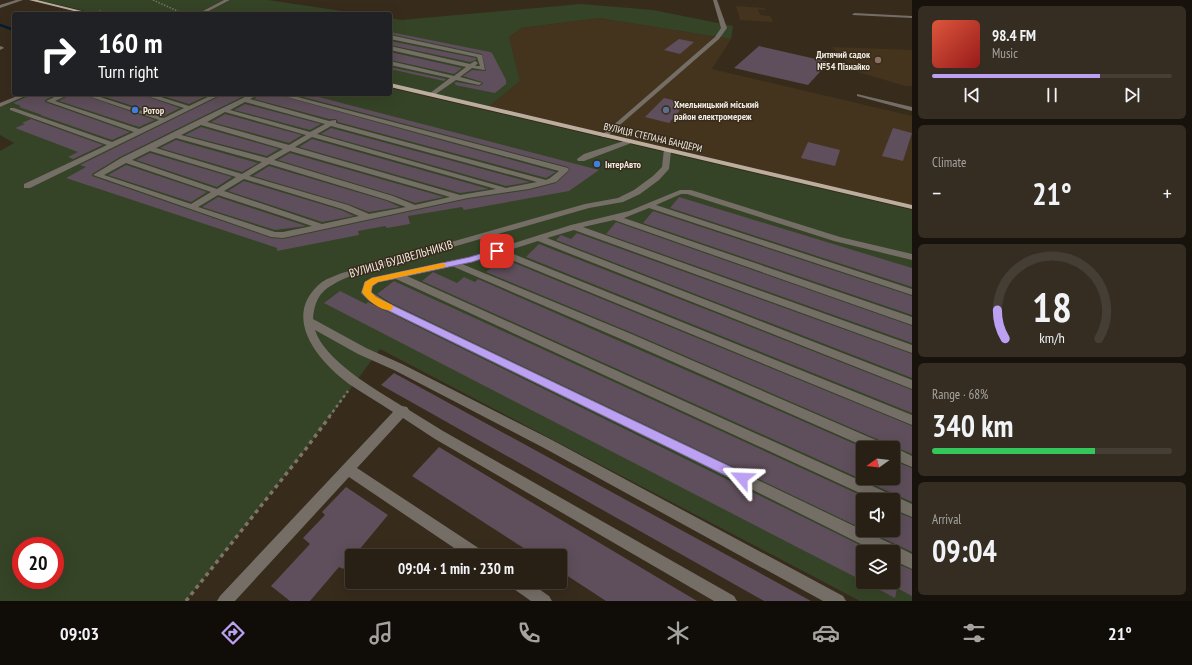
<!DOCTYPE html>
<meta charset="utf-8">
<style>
:root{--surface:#292015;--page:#352d22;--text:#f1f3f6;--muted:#a5a3a0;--line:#453e34;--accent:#bca0f2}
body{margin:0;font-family:"PT Sans Narrow",sans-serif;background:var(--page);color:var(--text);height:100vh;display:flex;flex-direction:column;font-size:15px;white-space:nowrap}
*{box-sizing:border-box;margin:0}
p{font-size:13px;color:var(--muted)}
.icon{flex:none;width:22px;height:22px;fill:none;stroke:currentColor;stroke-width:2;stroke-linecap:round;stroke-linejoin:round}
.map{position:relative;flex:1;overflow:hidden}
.drawer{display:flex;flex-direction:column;gap:6px;padding:6px;background:#17120c;width:280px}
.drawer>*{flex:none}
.top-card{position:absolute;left:12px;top:12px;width:380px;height:84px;border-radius:4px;box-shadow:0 4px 16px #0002,0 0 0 1px var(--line);background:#202124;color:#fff;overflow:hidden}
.needle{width:26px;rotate:255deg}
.controls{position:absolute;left:856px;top:441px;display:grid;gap:8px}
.controls a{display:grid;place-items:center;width:44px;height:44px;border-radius:4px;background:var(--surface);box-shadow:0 4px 16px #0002,0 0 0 1px var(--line);font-size:20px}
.speed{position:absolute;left:12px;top:537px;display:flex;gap:8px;font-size:20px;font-weight:700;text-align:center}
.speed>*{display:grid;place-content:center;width:52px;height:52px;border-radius:50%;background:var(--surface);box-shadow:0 4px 16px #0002,0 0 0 1px var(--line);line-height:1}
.speed .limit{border:6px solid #d22;background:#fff;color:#111}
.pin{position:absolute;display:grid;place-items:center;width:34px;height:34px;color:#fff;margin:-17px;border-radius:8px;box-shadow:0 2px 6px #0006}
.me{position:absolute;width:44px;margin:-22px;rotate:296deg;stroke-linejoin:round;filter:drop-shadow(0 0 3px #0008)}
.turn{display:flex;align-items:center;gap:14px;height:84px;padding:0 20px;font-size:18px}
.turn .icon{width:52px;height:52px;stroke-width:2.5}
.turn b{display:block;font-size:28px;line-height:34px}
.big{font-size:30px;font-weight:700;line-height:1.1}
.drawer .card{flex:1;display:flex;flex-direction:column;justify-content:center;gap:6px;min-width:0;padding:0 14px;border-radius:6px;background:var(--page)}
.drawer .dial{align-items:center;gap:0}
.dial svg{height:104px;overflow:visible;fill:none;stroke:var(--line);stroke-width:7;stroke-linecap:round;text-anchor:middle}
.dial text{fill:var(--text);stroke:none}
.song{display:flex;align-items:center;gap:12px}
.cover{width:48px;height:48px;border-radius:6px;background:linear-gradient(135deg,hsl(10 70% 55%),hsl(0 70% 35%))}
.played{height:4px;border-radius:2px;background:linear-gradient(90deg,var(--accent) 70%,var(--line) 70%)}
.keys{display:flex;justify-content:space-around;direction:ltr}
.heat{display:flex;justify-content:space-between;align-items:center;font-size:22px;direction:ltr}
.charge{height:6px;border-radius:3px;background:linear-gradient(90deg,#34c759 68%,var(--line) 0)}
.trip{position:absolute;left:345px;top:549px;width:222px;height:40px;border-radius:4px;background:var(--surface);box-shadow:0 4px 16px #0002,0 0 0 1px var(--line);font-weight:700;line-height:40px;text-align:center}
.tabs{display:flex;height:64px;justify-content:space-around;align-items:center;background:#100d08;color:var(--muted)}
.tabs .icon{width:28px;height:28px}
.tabs .active{color:var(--accent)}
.tabs b{font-size:18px;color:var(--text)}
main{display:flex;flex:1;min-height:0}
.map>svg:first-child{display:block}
</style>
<main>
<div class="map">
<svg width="912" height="601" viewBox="0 0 912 601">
<rect width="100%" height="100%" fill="#372b1c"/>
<g fill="#44341e">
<path d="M736,6l28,2 1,2 -7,-1 2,6 10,1 3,6 -33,-2z"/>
<path d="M599,18l132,21 -19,30 200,47v90l-425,-98 33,-27 -11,-44 12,-9z"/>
<path d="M832,47l80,3v36h-7l-50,-15z"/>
</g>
<g fill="#354426" fill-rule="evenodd">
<path d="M38,0h186l-28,14h-97z"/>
<path d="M231,0h37l94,14h-159z"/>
<path d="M581,4l72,6 80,16 -2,13 -132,-21 -78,10 -12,9 11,44 -33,27 -97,-24v-66l11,2z"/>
<path d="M390,88l522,122v391h-52l-480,-252 -75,101 -119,151h-186v-450l14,-8 -14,-8v-28l31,-13h359zM863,448h30v30h-30zM863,500h30v30h-30zM21,546h34v34h-34zM863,552h30v30h-30z"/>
</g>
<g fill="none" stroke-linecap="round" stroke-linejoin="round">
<path stroke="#001e34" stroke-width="2.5" d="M0,25l14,5"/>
</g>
<g fill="#5f4e5b">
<path d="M390,32l100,20 2,1 14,27v4l-11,9 -40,-8 1,-1 -2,-1 2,-1 23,4 4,-2 -1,-2 -19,-6 9,-6 14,1 -4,-17 -92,-20z"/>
<path d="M679,39l15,3 -14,12 -16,-4z"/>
<path d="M390,41l86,17v2l-6,2 -80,-17z"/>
<path d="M759,46l70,16 -21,23 -74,-17z"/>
<path d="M390,52l72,16 -8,6 -64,-14z"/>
<path d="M390,67l56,12 -2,2 -54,-12z"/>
<path d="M33,94h24l-12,6v2l85,30 -18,8 -72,-25h2l-23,-8 2,-1 -8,-3z"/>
<path d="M71,94h10l74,26 -16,7 -80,-26z"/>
<path d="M96,94h44l40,14 -16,8z"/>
<path d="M156,94h55l-22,10z"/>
<path d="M224,94h24l-128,63 -28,17v2l179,62 12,1 185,-40 61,-9 27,-7 14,-13 -2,-3 -276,-73h15l292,76 -30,21 -105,19 -2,-3 -54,9 2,8 -23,4 -2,-2 -27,5 1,4 -82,16v-3l-211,-70 20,-11 -6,-2z"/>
<path d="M260,94h15l281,78 -10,6 -208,-56 -2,-3h-7l-75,-20z"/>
<path d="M664,98l22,5 -17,20 -24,-6z"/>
<path d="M245,104l76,20 -11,6 -76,-20z"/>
<path d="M225,114l77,21 -13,8 -78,-21z"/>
<path d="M31,119l72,26 -30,14 -5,-2 10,-5 -63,-24 10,-4 -3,-1z"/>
<path d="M201,127l78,22 -12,7 -82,-21z"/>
<path d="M331,128l199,54 -24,4 -185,-52z"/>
<path d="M893,128l19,5 -9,28 -21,-5z"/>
<path d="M312,139l177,50 -29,4 -161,-46z"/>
<path d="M176,140l82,23 -16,9 -82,-24z"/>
<path d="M808,142l32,8 -5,16 -34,-8z"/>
<path d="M150,153l82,24 -15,10 -81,-27z"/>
<path d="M290,153l154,44 -29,6 -22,-8 -115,-35z"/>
<path d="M126,165l81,27 -16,10 -83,-27z"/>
<path d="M269,166l118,35 13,6 -31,5 -21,-8 -95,-28z"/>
<path d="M244,181l97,29 13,6 -32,6 -94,-31z"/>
<path d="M218,197l88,29 -31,4 -73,-23z"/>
<path d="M679,197l233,71v19l-242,-79z"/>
<path d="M653,211l259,85v19l-269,-92z"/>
<path d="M616,222l296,104v17l-306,-109z"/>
<path d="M577,233l335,121v24l-356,-138 5,-5 10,4z"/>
<path d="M539,244l373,146v23l-386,-156z"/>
<path d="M502,258l410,168v28l-17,-7 -7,1 -2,-5 -256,-111 -144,-60z"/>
<path d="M433,272l24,11 7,-6 11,5 3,-3 386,169h-1v30h30v-17l19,7v34l-490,-221z"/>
<path d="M394,281l477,219h-8v29l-472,-226 -14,-9z"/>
<path d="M340,291l26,13 2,-2 506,250h-11v29l-539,-278z"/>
<path d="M394,373l417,228h-47l-383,-216z"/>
<path d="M439,447l258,154h-91l-46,-30v-15h-24l-124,-80z"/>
<path d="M346,487l42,28 -34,41h-2v2l-9,11 -4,-2 -29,34h-20l-19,-15 39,-42 -7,-6 22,-23 -3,-3z"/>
<path d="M893,511l19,7v34l-46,-22h27z"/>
<path d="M893,562l19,8v26l-15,-8 -2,10 -30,-16h28z"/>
</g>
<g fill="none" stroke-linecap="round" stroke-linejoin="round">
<g stroke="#7d7366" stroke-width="1.5" stroke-dasharray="1.5 1.5" stroke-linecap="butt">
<path d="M153,0l31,14"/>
<path d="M99,11l12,3"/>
</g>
<path stroke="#7d7366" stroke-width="2.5" stroke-dasharray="3 3" stroke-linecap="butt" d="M329,417l19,-26"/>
<path stroke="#7d7366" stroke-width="3.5" stroke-dasharray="4 4" stroke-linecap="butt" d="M186,601l119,-151 25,-34"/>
<g fill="#756e67" fill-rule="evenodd">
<path d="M16,0h7l-23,8v-3z"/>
<path d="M224,0h6l-27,14h-6z"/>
<path d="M713,0h4l10,28 -8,11 -113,98h-4v-2l113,-98 6,-9z"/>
<path d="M854,13l58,3v2l-60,-3z"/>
<path d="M390,35l92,20 3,15 -13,-2 -12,9 22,6 -3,2 -23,-5 -23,16h-4v-2l21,-16 -60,-13v-4l64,15 12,-9 -76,-17v-4l80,18 5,-3 3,2 -3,3h5l-3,-9 -87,-18z"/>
<path d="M0,46l3,1 1,1 -4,2z"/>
<path d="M22,94h8l-30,13v-4z"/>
<path d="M61,94h9l-15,7 84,28 20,-9 -77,-26h9l73,24 20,-10 -43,-14h10l38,12 25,-12h8l-192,94h-6v-4l83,-39 -97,-35v-2h4l98,34 22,-10 -88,-31z"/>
<path d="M251,94h8l-9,5 79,22 7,-1v3l210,57 4,-2 9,-7 -283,-77h10l282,74 1,2 -13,12 -27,7 -61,9 -185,40 -12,-1 -178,-62 28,-17zM245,102l80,22 -15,8 -80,-22zM225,112l81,23 -17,10 -82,-23zM201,125l82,24 -16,9 -86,-23zM331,126l206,56 -31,6 -189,-54zM312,137l184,52 -36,6 -165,-48zM176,138l86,24 -20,12 -86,-26zM150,151l86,26 -19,12 -85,-29zM290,151l160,46 -35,8 -22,-9 -119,-36zM126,163l85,29 -20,12 -87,-29zM269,164l118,36 19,7 -37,7 -21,-9 -99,-29zM244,179l98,30 17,7 -37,8 -98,-33zM218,195l94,31 -29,6h-8l-77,-25z"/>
<path d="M857,94l55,13v4l-55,-15z"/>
<path d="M627,140h3l4,2 -50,19h-6l-1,-2 7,-5z"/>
<path d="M664,149h6l1,2 -2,18 -10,11 -19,14 -17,8 -34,6 -241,69c-22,10 -33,16 -35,42l53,29 36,16 150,76 291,156 3,5h-23l-279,-153 -150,-78 -36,-16 -43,-24c9,30 61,60 87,76l5,1 2,3 34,21 291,165 3,5h-23l-279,-162 -32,-21 -46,50 126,83 2,5h-19l-117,-79 -114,124h-18l3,-5 173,-184c-13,-9 -28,-17 -41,-26 -33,-23 -73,-70 -30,-104 6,-4 13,-6 20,-9l243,-69 33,-6 16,-8 19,-14 9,-9z"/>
<path d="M680,190h11l149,47 72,17v6l-78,-19 -147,-47h-6l-25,11 256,84v6l-263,-87 -25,10 288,99v8l-298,-105 -31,7 329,118v8l-338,-123 -27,8 365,142v9l-374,-148 -32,10 406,164v10l-415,-171 -35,10 167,69 256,111 2,4h-19l-247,-109 -169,-73 -45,10 505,228v13l-19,-8v-9h-18l-479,-221 -18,3 -5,4 -2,6 19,12 508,243 14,7v15l-19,-9v-8h-16l-194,-97 -301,-147 -13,-7 -8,-8 4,-11 7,-4 98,-21 101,-32 58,-14z"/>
<path d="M892,448c7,1 14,5 20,8v11l-19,-8z"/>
<path d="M508,582h21l20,14 3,5h-21l-20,-14z"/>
</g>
<g fill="#bcae9f" fill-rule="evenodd">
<path d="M29,0h8l57,14h-8z"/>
<path d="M390,83l522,122v4l-522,-122z"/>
</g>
</g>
<path fill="#bca0f2" stroke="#7a689d" d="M497,249l3,1 1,1 -1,2 -28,9 -94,20 -6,4 -1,6 5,5 14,7 356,170 2,4 -2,3 -4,2 -5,-2 -354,-173 -13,-7 -8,-9 3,-10 7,-4 98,-21z"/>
<path fill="#f59e0b" d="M442,263l3,1 1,2 -1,1 -67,15 -6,4 -1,6 5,5 16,8 1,2 -1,3c-10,2 -25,-10 -30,-18l3,-10 7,-4z"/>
<circle fill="#8d6e63" stroke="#372b1c" stroke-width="1.5" cx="878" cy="60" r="4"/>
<g fill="#3f7fe0" stroke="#372b1c" stroke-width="1.5">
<circle cx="135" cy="110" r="4"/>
<circle cx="597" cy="164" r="4"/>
</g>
<circle fill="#5c6f8a" stroke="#372b1c" stroke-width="1.5" cx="666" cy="110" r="4"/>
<g text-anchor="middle" stroke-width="3" stroke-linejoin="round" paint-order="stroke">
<g font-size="10" font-weight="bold" fill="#f1eae0" stroke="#372b1c" text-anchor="start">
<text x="870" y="58" text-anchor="end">Дитячий садок<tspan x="870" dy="12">№54 Пізнайко</tspan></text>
<text x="674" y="108">Хмельницький міський<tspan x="674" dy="12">район електромереж</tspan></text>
<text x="143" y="114">Ротор</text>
<text x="605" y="168">ІнтерАвто</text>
</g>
<g font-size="10" fill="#f1eae0" stroke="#372b1c">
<text transform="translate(653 137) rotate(13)" y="4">ВУЛИЦЯ СТЕПАНА БАНДЕРИ</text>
</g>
<g font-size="12" fill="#f1eae0" stroke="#372b1c">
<text transform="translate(401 259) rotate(-16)" y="4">ВУЛИЦЯ БУДІВЕЛЬНИКІВ</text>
</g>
</g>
</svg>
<div class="controls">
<a><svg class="needle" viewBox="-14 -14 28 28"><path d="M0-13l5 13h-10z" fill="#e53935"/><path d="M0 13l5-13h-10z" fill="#a5a3a0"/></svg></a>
<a><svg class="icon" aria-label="sound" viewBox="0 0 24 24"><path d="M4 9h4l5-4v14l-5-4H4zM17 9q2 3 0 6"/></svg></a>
<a><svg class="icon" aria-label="layers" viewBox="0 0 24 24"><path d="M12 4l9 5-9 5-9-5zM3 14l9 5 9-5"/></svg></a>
</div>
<div class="speed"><div class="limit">20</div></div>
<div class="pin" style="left:497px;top:251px;background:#d93025"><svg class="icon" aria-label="arrive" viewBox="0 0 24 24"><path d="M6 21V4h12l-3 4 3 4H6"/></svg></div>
<svg class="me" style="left:742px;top:478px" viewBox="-20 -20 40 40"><path d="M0-17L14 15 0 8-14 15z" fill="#bca0f2" stroke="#fff" stroke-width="4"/></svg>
<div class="trip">09:04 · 1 min · 230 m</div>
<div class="top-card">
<div class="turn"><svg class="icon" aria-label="right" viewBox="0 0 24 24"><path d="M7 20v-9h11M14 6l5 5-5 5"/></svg><div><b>160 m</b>Turn right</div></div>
</div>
</div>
<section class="drawer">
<div class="card">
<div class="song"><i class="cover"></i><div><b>98.4 FM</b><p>Music</p></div></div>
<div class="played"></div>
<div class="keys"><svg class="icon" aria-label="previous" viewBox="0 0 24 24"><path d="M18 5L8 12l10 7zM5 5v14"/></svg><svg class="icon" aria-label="pause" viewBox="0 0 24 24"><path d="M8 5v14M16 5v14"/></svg><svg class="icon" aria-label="next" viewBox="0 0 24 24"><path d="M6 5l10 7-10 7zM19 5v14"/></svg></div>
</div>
<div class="card"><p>Climate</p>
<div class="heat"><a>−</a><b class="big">21°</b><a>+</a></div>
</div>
<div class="card dial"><svg viewBox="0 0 100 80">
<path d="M14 69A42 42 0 1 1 86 69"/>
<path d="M14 69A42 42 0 0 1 8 47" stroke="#bca0f2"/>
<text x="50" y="56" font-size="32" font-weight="700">18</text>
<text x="50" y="72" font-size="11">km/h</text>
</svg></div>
<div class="card"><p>Range · 68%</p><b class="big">340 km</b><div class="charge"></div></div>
<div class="card"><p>Arrival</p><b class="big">09:04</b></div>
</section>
</main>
<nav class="tabs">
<b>09:03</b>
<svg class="icon active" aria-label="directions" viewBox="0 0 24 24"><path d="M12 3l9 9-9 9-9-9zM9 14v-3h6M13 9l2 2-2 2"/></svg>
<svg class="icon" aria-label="music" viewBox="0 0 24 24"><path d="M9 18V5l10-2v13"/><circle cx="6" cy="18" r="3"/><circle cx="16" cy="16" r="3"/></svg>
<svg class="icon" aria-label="phone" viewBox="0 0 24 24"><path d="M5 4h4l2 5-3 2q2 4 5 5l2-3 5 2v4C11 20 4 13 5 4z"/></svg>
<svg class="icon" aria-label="climate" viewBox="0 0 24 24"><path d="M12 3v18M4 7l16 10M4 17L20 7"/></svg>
<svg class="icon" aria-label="car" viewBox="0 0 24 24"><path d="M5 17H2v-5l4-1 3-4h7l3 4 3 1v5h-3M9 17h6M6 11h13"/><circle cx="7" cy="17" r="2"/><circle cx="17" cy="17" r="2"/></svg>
<svg class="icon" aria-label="filters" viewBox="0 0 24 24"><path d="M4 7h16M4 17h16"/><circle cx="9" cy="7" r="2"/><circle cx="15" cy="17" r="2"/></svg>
<b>21°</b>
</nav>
